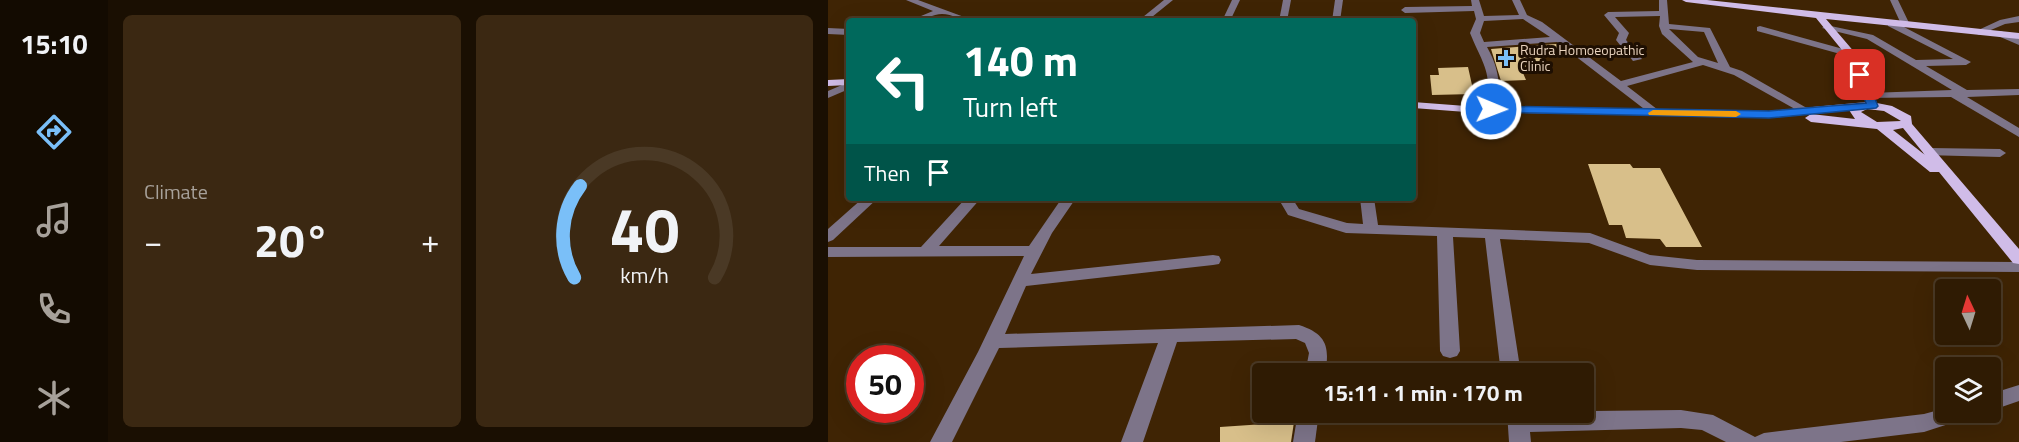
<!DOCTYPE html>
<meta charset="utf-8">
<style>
:root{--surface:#2f1b03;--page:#3b2812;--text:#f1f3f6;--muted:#a7a19a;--line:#4a3925;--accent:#7abff8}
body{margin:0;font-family:"Titillium Web",sans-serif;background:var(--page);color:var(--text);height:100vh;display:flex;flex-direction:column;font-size:22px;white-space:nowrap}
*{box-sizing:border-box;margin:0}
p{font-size:20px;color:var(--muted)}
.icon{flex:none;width:33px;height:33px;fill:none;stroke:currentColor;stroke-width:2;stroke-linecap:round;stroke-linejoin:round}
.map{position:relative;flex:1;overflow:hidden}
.details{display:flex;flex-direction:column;gap:15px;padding:15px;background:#1a0f02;width:720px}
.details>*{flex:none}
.hud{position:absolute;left:18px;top:18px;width:570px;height:183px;border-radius:6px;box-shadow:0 6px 24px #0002,0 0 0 2px var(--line);background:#00695c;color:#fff;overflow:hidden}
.needle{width:39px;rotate:356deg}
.controls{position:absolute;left:1107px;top:279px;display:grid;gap:12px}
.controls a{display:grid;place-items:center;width:66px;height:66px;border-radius:6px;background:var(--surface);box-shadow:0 6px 24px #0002,0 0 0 2px var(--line);font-size:30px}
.speed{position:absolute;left:18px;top:345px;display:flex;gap:12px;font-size:30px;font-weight:700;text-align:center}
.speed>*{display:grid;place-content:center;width:78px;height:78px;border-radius:50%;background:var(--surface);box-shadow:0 6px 24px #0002,0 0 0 2px var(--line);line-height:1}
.speed .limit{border:9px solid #d22;background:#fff;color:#111}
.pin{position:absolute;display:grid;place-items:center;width:51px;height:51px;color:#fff;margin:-26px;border-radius:12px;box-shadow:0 3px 9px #0006}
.me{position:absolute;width:66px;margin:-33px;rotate:91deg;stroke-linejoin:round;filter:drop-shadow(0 0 4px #0008)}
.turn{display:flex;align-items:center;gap:21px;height:126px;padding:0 18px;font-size:27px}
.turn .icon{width:78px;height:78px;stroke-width:2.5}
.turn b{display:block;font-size:42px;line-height:51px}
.then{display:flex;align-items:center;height:57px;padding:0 18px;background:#0003;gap:12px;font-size:22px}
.big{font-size:45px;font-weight:700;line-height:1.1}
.details .widget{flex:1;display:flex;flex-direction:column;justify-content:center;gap:9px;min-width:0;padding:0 21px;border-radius:9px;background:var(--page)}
.details .dial{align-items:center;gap:0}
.dial svg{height:156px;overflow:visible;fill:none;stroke:var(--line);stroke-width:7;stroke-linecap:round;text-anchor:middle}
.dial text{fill:var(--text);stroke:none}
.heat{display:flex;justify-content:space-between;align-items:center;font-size:33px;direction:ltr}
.details .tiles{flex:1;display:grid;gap:15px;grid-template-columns:repeat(2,1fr)}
.trip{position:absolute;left:424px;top:363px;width:342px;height:60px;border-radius:6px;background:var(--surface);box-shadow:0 6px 24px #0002,0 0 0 2px var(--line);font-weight:700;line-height:60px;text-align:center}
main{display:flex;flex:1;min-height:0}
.menu{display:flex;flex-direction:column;width:108px;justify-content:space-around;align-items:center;background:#130b01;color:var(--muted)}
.menu .icon{width:42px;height:42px}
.menu .selected{color:var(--accent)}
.menu b{font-size:27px;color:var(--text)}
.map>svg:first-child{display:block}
</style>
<main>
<nav class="menu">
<b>15:10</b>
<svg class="icon selected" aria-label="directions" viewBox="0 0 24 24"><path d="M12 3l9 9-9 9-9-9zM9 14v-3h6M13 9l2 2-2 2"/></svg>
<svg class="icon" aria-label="music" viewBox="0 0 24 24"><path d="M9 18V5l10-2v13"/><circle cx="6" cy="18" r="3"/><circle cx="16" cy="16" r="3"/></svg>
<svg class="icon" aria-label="phone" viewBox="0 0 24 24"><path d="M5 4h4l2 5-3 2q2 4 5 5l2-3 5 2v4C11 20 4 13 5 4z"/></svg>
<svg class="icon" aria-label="climate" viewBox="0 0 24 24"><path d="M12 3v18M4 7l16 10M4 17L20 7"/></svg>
</nav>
<section class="details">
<div class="tiles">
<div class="widget"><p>Climate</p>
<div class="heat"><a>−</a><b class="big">20°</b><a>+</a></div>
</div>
<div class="widget dial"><svg viewBox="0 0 100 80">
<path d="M14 69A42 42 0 1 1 86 69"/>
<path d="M14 69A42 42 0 0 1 17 22" stroke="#7abff8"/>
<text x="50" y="56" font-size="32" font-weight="700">40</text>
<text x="50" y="72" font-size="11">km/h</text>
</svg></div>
</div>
</section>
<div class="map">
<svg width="1191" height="442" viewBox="0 0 1191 442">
<rect width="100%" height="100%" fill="#3f2404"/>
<g fill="#d8bf8a">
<path d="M728,44l4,3 -37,26 3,7 -25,1 -10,-32z"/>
<path d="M640,67l6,27 -42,1 -2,-20h9l-1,-7z"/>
<path d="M760,164h42l3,4h27l42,79h-36l-6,-8 -34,-1 -4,-13h-13z"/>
<path d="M466,422l-3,20h-71v-15z"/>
</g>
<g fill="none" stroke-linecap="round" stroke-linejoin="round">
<g fill="#7d7489" fill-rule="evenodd">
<path d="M78,0h12l57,21c-13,0 -23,-7 -33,-7 -8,0 -21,7 -33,7l24,-10z"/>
<path d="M336,0h9l-26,21h-9z"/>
<path d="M404,0h8l-10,21h-8z"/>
<path d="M455,0h8l-4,21h-8z"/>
<path d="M507,0h8l-3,21h-8z"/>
<path d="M643,0h8l5,16 35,-1 -7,-15h8l7,15 15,7 79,59 72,-19 -31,-28 -3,-8 1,-10 -45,1 14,16 -3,7 16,19 -9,2 -17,-21 3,-7 -15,-18 4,-3 51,-1v-11h8l2,24 41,4 20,39 12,4 70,40 -6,3 -4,-1 -68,-38 -31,-10 -76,21 35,27 -2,2h-8l-95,-73 -70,5c12,21 14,39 10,62l-6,3 -4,-1 -2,-2c9,-36 -3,-46 -15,-76l6,-14 -2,-8 -69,2 -4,-3 4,-3 67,-1zM695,19l27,18 -66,5 -4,-9 4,-12zM841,29l35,3 14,31 -20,-6z"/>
<path d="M1062,0h8l12,25 -6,2 67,35 -5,3 -40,1 41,24 52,-1v6l-52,2 52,31v9l-68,-40 -86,1v-4l4,-1 83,-3 -85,-51 -45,-11 4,-3 47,10 43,25 37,-1 -65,-33v-4l14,4z"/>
<path d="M1191,16v6l-14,2 -26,11 -5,-3 26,-12z"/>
<path d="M932,26l94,26 2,2 -5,3 -94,-26v-4z"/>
<path d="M0,28l21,1v6l-21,-1z"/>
<path d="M1173,31l18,8v6l-21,-9 -2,-2z"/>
<path d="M21,82v7l-21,9v-7z"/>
<path d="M1101,148l71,1 6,4 -6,4 -76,-2 -1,-3z"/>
<path d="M35,198h15l-45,42 -5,2v-13z"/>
<path d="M138,198h15l-42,48h90l33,-48h14l-24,35 -21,41 182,-19 6,1 2,4 -2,4 -6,1 -187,21 -21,48 294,-9c28,9 31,22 26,49h-20l4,-21 -4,-10 -9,-4 -119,3 -34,100h-22l37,-99 -159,5 -47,94h-22l48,-90 46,-96 -196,1v-10h93z"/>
<path d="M450,198h14l7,11 48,14 16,1 -3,-26h14l4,27 212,8 60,22 47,5 322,2v10l-322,-2 -47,-5 -61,-22 -89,-4 21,135h-20l-16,-136 -32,-1 7,114 -3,5 -7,2 -7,-2 -3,-5 -3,-115 -91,-3 -58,-18z"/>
<path d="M1191,385v16l-29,10v-17z"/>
<path d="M1118,408v4h24l-3,6 -43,14 -83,10h-115l-24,-12 -21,-2 -151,4 1,10h-22l-2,-30 174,-2 32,5 42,22 9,-4 160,-19z"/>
<path d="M470,412h21l-4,30h-22z"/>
</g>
<g fill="#d0bce8" fill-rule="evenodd">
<path d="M854,0h25l312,33v6l-193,-20 30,35 21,49 15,3 19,10 1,8 107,125v15l-6,-1 -74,-91h-9l-53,-43 -66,-7 -6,-4 6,-4 44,5 -6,-9 -80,7 -303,-5 -53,-4v-6l53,4 303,5 97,-9 -20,-47 -30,-37 -130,-16zM1039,109l17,2 17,10 -24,1 -16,-10zM1075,128l22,27 -32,-25z"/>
<path d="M21,79v6l-21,1v-6z"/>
</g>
</g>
<path fill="#1a73e8" stroke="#114b97" stroke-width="1.5" d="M1029,73l8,2 13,31 -2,2 -107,10 -278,-6 -5,-3 5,-3 278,5 97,-8 -11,-28z"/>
<path fill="#f59e0b" d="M825,110l83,1 5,3 -5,3 -87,-2 -1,-2z"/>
<path fill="#7abff8" stroke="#1e0f02" stroke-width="2" d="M675 49h6v6h6v6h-6v6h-6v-6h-6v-6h6z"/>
<g text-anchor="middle" stroke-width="6" stroke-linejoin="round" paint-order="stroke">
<g font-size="14" fill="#e9d3be" stroke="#1e0f02" text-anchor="start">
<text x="692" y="55">Rudra Homoeopathic<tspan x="692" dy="16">Clinic</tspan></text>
</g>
</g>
</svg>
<div class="controls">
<a><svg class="needle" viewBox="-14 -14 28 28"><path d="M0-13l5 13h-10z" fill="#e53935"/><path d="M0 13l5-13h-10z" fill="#a7a19a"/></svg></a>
<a><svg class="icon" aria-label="layers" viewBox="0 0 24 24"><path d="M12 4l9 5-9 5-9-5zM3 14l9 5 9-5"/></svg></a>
</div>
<div class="speed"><div class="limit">50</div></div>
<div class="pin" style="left:1032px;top:75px;background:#d93025"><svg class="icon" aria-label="arrive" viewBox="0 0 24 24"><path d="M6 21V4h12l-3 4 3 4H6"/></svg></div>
<svg class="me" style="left:663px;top:109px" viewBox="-20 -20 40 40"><circle r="17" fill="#1a73e8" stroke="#fff" stroke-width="3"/><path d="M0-11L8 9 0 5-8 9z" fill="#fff"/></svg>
<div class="trip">15:11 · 1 min · 170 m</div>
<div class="hud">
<div class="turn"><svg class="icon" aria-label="left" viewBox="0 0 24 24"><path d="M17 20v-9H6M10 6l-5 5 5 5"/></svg><div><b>140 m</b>Turn left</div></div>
<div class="then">Then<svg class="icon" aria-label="arrive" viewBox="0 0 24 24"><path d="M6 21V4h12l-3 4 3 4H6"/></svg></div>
</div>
</div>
</main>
